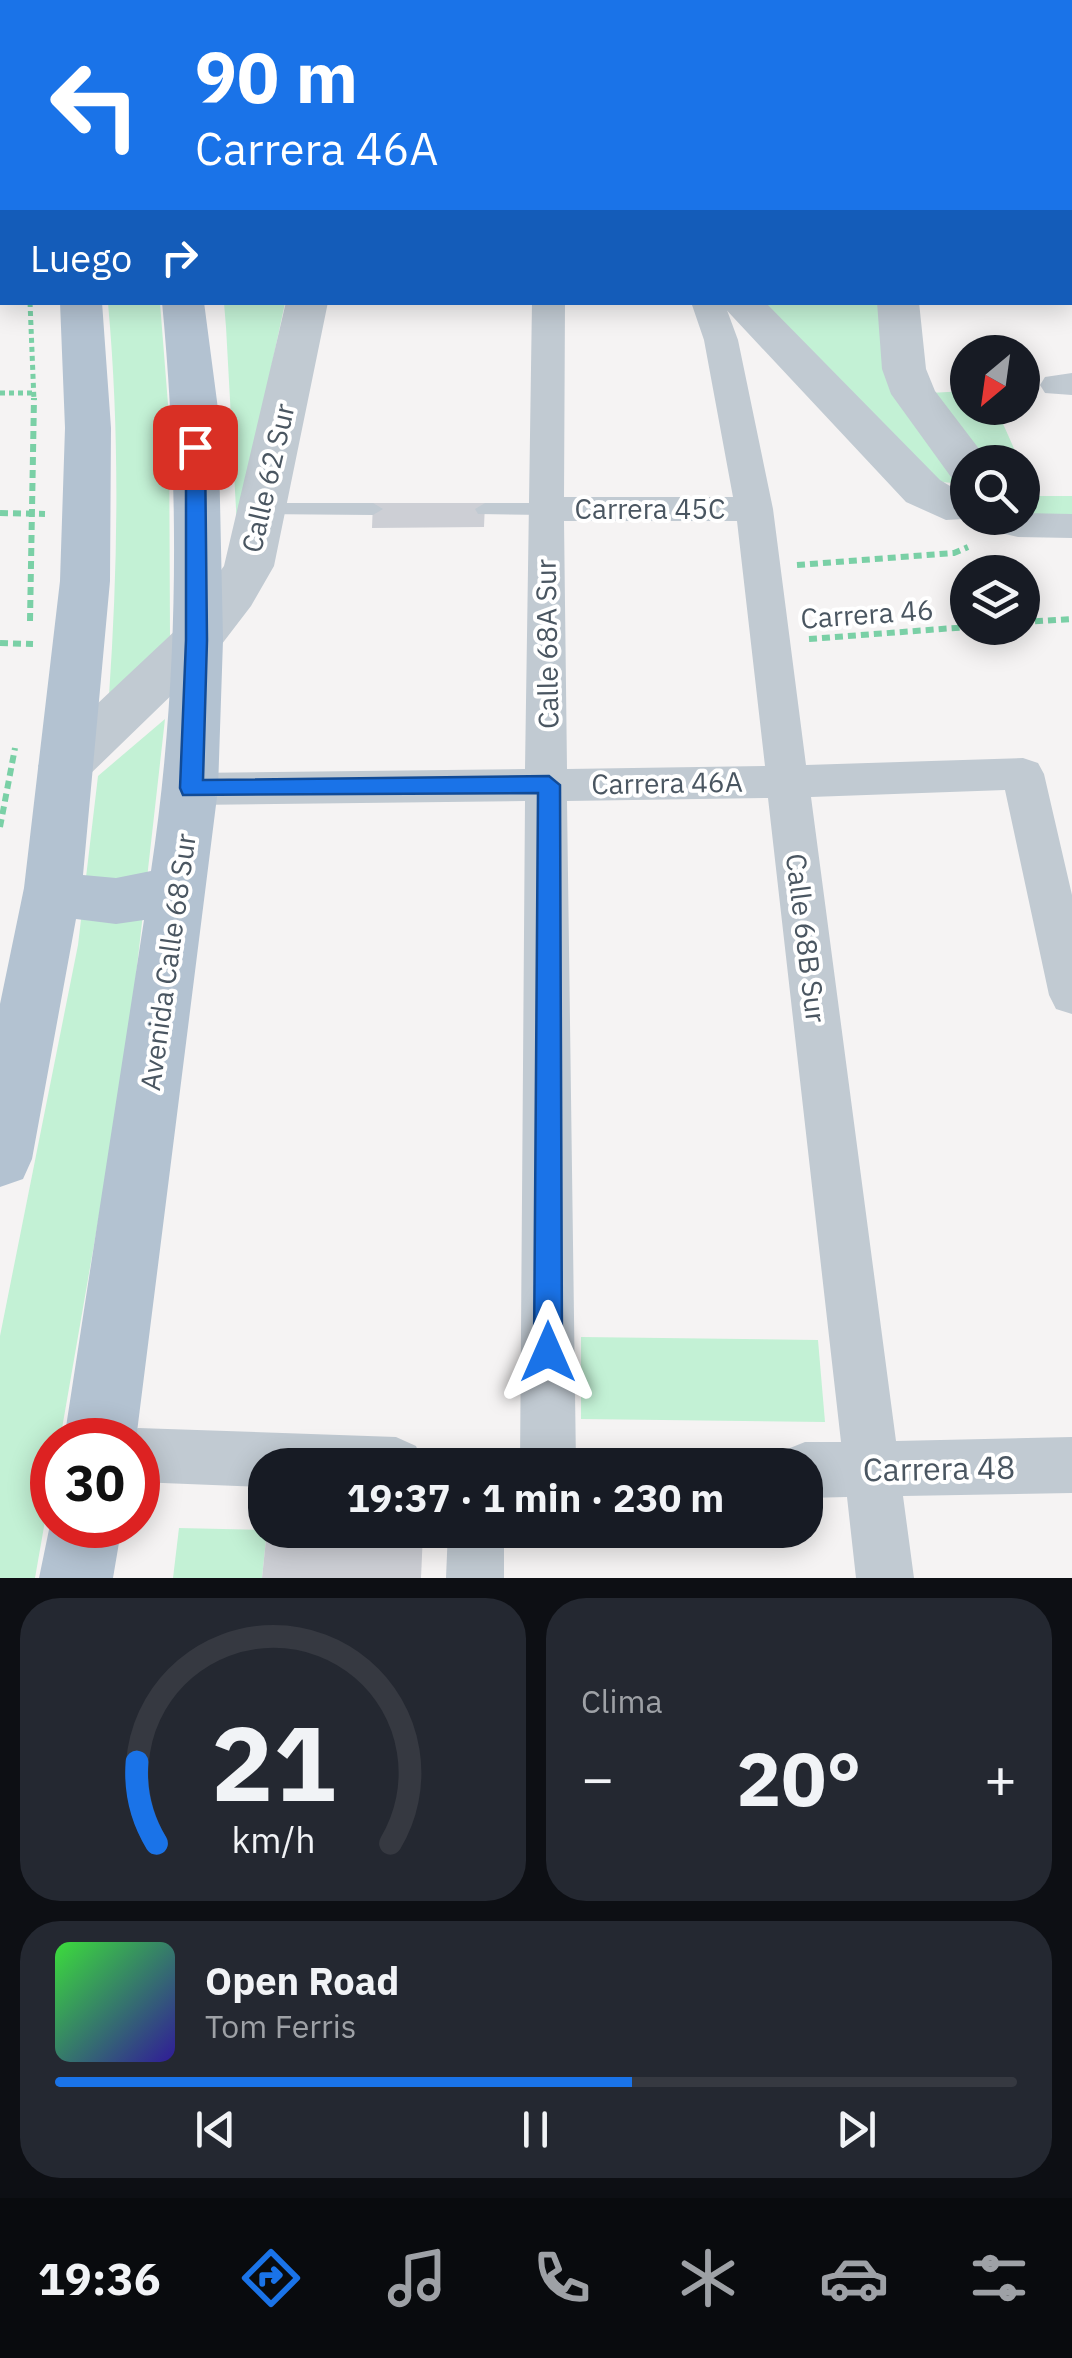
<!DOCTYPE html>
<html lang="es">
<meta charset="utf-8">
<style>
:root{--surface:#171b24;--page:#242831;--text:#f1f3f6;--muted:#9ea1a6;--line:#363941;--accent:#1a73e8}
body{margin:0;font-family:"IBM Plex Sans",sans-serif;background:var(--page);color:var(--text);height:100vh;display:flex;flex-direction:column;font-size:38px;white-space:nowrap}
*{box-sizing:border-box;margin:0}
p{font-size:32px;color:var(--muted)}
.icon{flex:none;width:55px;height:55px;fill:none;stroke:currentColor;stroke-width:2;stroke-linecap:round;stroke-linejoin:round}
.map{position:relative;height:1578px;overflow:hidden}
.sheet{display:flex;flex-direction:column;gap:20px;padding:20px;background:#0d0f14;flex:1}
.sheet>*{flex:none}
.banner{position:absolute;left:0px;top:0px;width:1072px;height:305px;box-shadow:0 5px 25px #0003;background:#1a73e8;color:#fff;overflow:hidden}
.needle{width:65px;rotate:209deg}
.controls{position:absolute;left:950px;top:335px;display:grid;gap:20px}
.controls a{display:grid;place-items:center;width:90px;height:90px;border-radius:50%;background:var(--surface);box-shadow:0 5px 25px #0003;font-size:50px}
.speed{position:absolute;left:30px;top:1418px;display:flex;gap:20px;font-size:50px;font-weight:700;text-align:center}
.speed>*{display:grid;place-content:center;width:130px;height:130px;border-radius:50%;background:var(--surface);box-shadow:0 5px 25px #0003;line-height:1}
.speed .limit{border:15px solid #d22;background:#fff;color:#111}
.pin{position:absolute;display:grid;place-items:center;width:85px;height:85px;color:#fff;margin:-42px;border-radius:20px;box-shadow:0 5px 15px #0006}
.me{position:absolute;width:110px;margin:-55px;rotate:0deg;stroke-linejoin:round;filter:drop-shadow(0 0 8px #0008)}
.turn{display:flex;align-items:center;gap:35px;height:210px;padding:0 30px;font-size:45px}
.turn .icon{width:130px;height:130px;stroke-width:2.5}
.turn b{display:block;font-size:70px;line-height:85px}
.then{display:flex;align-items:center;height:95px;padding:0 30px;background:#0003;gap:20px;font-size:38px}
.big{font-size:75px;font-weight:800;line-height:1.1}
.sheet .card{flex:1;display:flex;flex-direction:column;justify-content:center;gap:15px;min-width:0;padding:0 35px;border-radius:40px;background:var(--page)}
.sheet .dial{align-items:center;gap:0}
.dial svg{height:260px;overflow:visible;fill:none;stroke:var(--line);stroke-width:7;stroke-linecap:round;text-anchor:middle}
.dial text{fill:var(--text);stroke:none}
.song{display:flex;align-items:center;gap:30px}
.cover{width:120px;height:120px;border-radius:15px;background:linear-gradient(135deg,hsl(120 70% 55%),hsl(250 70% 35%))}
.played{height:10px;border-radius:5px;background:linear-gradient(90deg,var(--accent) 60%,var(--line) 60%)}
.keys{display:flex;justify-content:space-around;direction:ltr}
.heat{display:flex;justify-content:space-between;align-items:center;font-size:55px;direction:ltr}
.sheet .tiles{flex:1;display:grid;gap:20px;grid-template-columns:1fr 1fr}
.card:last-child{grid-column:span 2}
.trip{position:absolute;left:248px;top:1448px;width:575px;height:100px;border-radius:40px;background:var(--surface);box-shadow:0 5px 25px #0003;font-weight:800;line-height:100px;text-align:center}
.menu{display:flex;height:160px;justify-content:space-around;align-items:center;background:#090b0e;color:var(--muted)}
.menu .icon{width:70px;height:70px}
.menu .active{color:var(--accent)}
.menu b{font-size:45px;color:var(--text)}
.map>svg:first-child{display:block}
</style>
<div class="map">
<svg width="1072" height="1578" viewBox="0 0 1072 1578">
<rect width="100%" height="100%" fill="#f5f3f3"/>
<g fill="#c3f1d5">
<path d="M108,303h52l9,114 1,219 -61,60c9,-132 11,-261 -1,-393z"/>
<path d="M224,303h61l-48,224 -11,-200z"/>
<path d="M765,303h114l81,174 -7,6 -12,-1z"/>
<path d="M967,391l1,17h28l24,54h-30l-61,-69z"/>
<path d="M1022,467l13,29h37v24l-49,-4z"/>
<path d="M165,719l-38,336 -67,385h-8v41l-17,97h-35v-242l78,-391 20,-169z"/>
<path d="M581,1337l237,3 7,82 -244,-3z"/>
<path d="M179,1528l88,2 -5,48h-89z"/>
</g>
<g fill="#cdcfd5">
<path d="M373,503h112l-1,24 -112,1z"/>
<path d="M267,1530l156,3 -2,45h-159z"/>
</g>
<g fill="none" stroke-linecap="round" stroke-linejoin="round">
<g stroke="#7ad0a6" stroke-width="5" stroke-dasharray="5 4" stroke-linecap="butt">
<path d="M30,302l4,99"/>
<path d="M0,393h35"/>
</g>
<g stroke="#7ad0a6" stroke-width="6" stroke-dasharray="8 5" stroke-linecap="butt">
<path d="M0,513l45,1"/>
<path d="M797,565l157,-12 14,-6"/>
<path d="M30,621l4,-223"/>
<path d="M1022,622l50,-3"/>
<path d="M809,639l159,-12"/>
<path d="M0,643l33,1"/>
<path d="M0,827l15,-79"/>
</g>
<g fill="#c1cad2" fill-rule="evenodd">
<rect x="438" y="0" width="14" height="2"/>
<path d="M264,503h109l10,6 -10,6 -116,-1 -3,-5z"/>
<path d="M485,503h60l10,6 -10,6 -67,-1 -3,-5z"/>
</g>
<g fill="#c1cad2" fill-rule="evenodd">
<path d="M250,0h28l1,2h-27z"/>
<path d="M562,0h28v2h-27z"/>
<path d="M1070,124l2,1v20l-2,-1z"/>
<path d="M532,302h33l-1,195h169l-29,-157 -13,-38h33l14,38 35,169 33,256 217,-7 15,5 6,11 28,121v119l-16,-5 -7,-14 -44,-205 -194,7 85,644 176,-4v56l-169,3 11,82h-58l-9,-81 -42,1v-33h-26l6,-15 20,-8h36l-73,-644 -201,3 9,664h-56l5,-664 -334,4 -15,-5 -6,-11 6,-11 15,-5 334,-4zM564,521h173l28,245 -198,3z"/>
<path d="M1072,373v22l-27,-2 -5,-8 5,-8z"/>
<path d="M1022,513l50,1v24l-54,-1 -43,-10 -6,-9h53z"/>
<path d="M138,1428l258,9 20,9 8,19h-159v22l-127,-5v-42h-21z"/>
<path d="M448,1530h56v48h-58z"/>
</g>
<g fill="#c1cad2" fill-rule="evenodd">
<path d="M813,0h36l1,2h-35z"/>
<rect x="0" y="239" width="2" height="24"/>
<rect x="1070" y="256" width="2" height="26"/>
<path d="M286,302h42l-54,264 -23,40 -36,47 -131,127 -19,6 -19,-6 -8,-14 8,-14 133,-125 45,-61z"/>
<path d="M719,302h46l175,178 15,9h13v29h12l-34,2 -40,-18z"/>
<path d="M877,302h42l7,67 9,22 54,71h-21v19l-17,-4 -60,-83 -9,-25z"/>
</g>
<g fill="#b3c2d1" fill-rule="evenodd">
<path d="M11,0h36l1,2h-35z"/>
<path d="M94,0h36l1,2h-35z"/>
<path d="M60,302h42l9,126 -1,153 -27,294 33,3 35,-7c28,-186 29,-381 11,-569h42l14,107 5,231 -5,149 -82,651h-72l80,-520 -28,4 -40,-5 -44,240 -9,20 -23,8v-183l24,-116 36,-307 5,-153z"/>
<path d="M52,1515v10h70l-9,53h-74z"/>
</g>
</g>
<path fill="#1a73e8" stroke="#114b97" stroke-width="2.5" d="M195,441l10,6 2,193 -4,140 346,-4 11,9 2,567 -4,9 -10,4 -10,-4 -4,-9 4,-559 -355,2 -3,-7 6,-148v-193z"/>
<g text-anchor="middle" stroke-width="8" stroke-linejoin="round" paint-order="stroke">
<g font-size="28" fill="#4a5661" stroke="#fff">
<text transform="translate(268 478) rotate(-77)" y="10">Calle 62 Sur</text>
<text x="650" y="519">Carrera 45C</text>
<text transform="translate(867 614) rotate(-4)" y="10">Carrera 46</text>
<text transform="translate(547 644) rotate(-91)" y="10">Calle 68A Sur</text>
<text transform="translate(667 783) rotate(-1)" y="10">Carrera 46A</text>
<text transform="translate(806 938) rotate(83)" y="10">Calle 68B Sur</text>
<text transform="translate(168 962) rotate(-82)" y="10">Avenida Calle 68 Sur</text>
</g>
<g font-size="32" fill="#4a5661" stroke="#fff">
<text transform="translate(939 1469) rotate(-1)" y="11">Carrera 48</text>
</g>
</g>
</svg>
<div class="controls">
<a><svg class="needle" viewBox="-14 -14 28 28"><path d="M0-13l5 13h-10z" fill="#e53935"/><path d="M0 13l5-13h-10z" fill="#9ea1a6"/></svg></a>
<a><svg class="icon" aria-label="search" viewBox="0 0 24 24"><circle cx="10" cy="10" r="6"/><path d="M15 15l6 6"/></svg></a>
<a><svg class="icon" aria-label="layers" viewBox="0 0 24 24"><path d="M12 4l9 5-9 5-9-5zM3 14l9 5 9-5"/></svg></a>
</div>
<div class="speed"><div class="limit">30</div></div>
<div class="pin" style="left:195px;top:447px;background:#d93025"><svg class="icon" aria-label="arrive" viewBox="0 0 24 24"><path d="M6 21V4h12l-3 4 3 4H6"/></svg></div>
<svg class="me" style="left:548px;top:1352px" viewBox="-20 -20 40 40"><path d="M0-17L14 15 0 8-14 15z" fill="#1a73e8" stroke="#fff" stroke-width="4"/></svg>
<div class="trip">19:37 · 1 min · 230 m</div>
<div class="banner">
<div class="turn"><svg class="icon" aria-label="left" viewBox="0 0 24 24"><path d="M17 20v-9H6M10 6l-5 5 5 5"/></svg><div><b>90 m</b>Carrera 46A</div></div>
<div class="then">Luego<svg class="icon" aria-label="right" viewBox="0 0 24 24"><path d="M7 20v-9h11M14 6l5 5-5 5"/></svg></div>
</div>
</div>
<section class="sheet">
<div class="tiles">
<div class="card dial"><svg viewBox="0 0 100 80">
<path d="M14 69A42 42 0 1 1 86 69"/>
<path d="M14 69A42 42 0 0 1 8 44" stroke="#1a73e8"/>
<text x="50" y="56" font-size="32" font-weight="700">21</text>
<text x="50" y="72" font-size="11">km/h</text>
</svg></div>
<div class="card"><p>Clima</p>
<div class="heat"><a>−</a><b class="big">20°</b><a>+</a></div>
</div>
<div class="card">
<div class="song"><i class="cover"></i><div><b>Open Road</b><p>Tom Ferris</p></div></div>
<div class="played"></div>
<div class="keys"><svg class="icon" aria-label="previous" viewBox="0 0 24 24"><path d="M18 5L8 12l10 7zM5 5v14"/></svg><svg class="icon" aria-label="pause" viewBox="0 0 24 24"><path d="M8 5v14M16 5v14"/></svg><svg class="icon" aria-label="next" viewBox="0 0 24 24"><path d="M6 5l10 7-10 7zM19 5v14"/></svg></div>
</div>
</div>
</section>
<nav class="menu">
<b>19:36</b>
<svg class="icon active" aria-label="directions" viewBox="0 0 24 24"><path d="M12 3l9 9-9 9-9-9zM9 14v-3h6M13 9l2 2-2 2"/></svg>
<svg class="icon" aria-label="music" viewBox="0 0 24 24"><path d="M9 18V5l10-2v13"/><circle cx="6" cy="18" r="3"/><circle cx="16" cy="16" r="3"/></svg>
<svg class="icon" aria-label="phone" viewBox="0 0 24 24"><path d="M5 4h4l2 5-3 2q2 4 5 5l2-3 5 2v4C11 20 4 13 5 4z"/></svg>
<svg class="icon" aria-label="climate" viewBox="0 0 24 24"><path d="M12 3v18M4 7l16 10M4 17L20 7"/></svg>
<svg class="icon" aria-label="car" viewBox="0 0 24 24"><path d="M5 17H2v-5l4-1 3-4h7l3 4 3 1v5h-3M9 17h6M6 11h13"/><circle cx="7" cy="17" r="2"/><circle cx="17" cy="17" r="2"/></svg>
<svg class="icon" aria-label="filters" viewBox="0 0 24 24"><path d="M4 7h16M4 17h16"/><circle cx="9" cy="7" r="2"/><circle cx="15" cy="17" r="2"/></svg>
</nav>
